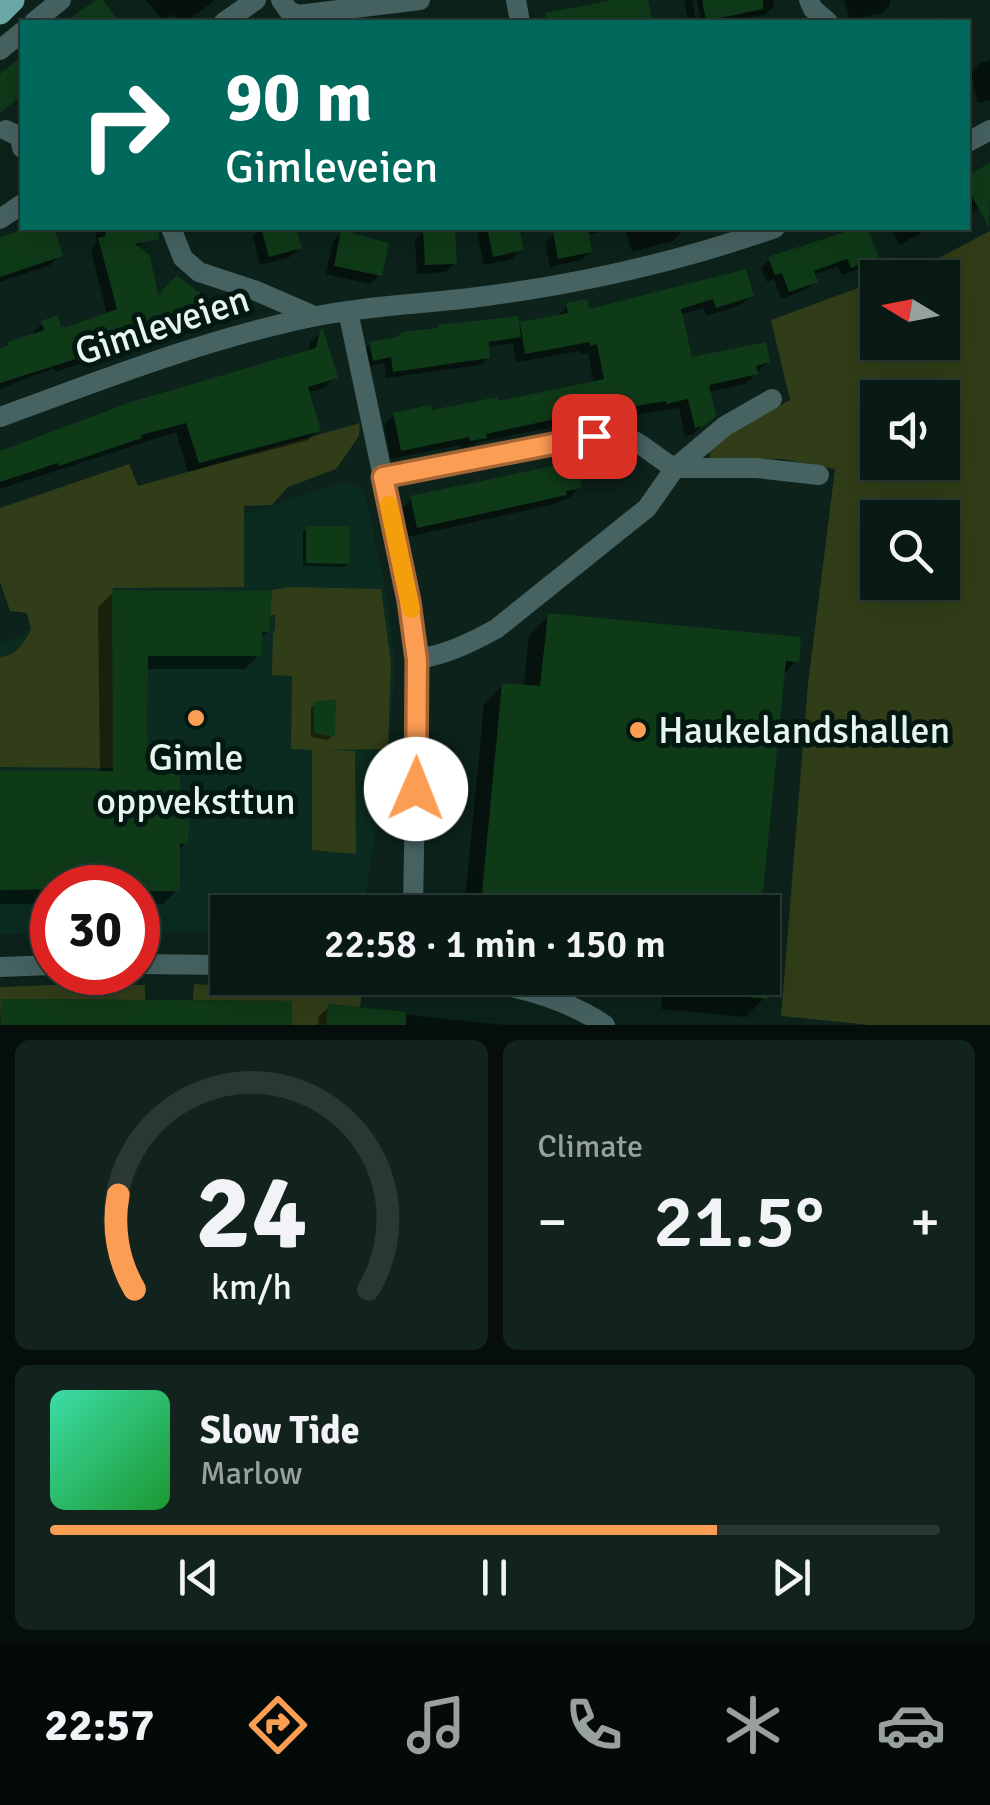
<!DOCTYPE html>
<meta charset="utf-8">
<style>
:root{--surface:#091a14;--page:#12231d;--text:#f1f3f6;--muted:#99a1a0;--line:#293834;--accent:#fc9d54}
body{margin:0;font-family:Signika,sans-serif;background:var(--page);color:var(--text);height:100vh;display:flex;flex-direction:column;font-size:38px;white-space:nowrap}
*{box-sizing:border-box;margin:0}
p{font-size:32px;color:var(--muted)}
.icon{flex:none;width:55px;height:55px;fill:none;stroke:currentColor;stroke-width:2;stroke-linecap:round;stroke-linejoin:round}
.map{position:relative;height:1025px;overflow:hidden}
.details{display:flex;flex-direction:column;gap:15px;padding:15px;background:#050e0b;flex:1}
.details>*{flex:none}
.guide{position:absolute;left:20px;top:20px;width:950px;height:210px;border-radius:0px;box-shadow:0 10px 40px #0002,0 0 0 2px var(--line);background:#00695c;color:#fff;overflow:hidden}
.needle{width:65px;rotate:280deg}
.buttons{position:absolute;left:860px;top:260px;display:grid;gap:20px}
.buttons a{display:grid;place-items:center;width:100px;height:100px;border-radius:0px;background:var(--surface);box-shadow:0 10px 40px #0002,0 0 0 2px var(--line);font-size:50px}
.speed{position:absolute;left:30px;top:865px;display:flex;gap:20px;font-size:50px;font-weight:700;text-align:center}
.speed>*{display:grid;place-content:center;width:130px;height:130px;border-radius:50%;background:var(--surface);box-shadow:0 10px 40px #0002,0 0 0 2px var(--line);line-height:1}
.speed .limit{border:15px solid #d22;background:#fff;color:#111}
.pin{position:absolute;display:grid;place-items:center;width:85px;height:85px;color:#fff;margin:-42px;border-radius:20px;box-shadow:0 5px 15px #0006}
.me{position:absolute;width:110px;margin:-55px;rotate:1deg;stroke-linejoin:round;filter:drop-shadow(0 0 8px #0008)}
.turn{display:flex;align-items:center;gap:35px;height:210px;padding:0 40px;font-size:45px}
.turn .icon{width:130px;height:130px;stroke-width:2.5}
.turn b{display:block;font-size:70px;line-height:85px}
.big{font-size:75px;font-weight:600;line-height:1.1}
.details .card{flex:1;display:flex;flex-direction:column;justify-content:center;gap:15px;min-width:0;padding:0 35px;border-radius:15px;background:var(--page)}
.details .dial{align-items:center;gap:0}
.dial svg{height:260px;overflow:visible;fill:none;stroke:var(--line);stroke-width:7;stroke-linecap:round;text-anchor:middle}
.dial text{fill:var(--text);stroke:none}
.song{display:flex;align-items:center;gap:30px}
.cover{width:120px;height:120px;border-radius:15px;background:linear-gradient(135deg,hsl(160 70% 55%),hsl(130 70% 35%))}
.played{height:10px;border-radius:5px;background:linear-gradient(90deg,var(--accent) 75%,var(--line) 75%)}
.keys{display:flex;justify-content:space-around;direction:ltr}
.heat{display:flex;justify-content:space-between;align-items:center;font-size:55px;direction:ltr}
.details .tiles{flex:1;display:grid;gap:15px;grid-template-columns:1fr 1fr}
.card:last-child{grid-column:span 2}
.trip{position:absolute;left:210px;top:895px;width:570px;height:100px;border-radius:0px;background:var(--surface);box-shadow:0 10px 40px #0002,0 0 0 2px var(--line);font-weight:600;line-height:100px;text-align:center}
.tab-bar{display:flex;height:160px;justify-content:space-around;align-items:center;background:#040a08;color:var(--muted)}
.tab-bar .icon{width:70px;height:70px}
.tab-bar .on{color:var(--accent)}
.tab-bar b{font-size:45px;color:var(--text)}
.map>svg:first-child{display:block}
</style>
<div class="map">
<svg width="990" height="1025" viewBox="0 0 990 1025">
<rect width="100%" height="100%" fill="#0c221b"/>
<path fill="#0b2b21" d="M344,482l16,4 6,10 21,102 8,68 -5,69 -27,177h-135l-1,19 -89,2v-45h-86v46h-52v-289l24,-11 33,-31 127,-69z"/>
<g fill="#313d18" fill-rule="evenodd">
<path d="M990,231v794h-120l-89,-9 27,-332 27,-215 -53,-10 -73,-1 4,-15 77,-43 -19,-80 106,-39 1,61h64v-64l-54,-1 43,-15zM878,398h64v64h-64zM878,518h64v64h-64z"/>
<path d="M360,423l-1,13 -23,33 -48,18 -16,18 -28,1v81l-131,1 1,180 -114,-1v-110c16,-1 24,-14 31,-27l-4,-17 -17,-2 -10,-29v-74l129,-44 9,22z"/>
<path d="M291,587l90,2 10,73 -3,87 -61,1 28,1 1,103 -44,-4v-100l-21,-1 1,-73 -20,-1 1,-44h2v-16h-5l2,-25z"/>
<path d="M194,984l168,10 -2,13 -32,-3 -2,21h-34l-1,-24 -98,-1z"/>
<path d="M51,985h94v15l-144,-1 -1,26v-38z"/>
</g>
<g fill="#0007">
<path d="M146,0h69l-29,22h-6l-7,-8 -9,7z"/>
<path d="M628,0h17l4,19 -3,3h-89l6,-6z"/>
<path d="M684,0h8l4,22 -1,-4 -7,1z"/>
<path d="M697,0h76l1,6 -10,9 -36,7h-27z"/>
<path d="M844,0h46v5l-8,8 -32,7z"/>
<path d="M990,60v40l-12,3 -7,-30 10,-10z"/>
<path d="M990,165v38l-22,11v-37z"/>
<path d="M37,228h14l9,27 -10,10 -50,17v-42z"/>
<path d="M99,228h42l3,13 -7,7 20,51 55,8 3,-4 21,10 -19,9 -2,-5 -10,9 -33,12 -1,-5 -115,39 -2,-4 -54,21v-37l9,-8 25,-8 -1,-4 10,-9 24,6 40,-14 -16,-65 6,-7 -2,-11z"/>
<path d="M261,228h32l6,20 -9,9 -30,8 -7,-29z"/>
<path d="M482,228h35l4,21 -9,10 -28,6 -7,-33z"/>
<path d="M576,228h38l-27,7 3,17 -9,8 -31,7 -5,-24 9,-8z"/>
<path d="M625,228h56l1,4 -9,9 -41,11z"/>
<path d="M863,228l13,28 -8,9 -26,10 -4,-9 -25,9 2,6 -8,8 -26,10 -7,-20 -7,3 -6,-14 9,-9 50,-14z"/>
<path d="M891,228h39l-31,17z"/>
<path d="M424,231l31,32 -10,9 -28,2 -2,-34z"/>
<path d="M342,233l37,42 -9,9 -44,-10 7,-32z"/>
<path d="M744,272l7,23 -10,10 -35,11 -2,-8 -25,7 12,45 77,2 -23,22 -37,8 -5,33 -11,10 -7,1 -6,-28 -72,11v-3l-128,26 -18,7 -1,-4 -69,14 -7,-34 10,-10 102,-11 98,-20 -6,-31 -7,1 -1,-3 -64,11 -3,-19 -26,4 1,11 -8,7 -94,13 -2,-15 -18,4 -4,-15 8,-8 147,-16 41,-12 9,-10 20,6z"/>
<path d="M321,332l14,45 -11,11 -17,5 11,37 -10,10 -120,32 -12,-40 -176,57v-35l308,-101 2,-10z"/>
<path d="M580,487l-11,11 -15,6 -147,33 -6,-28 11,-10z"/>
<path d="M307,528l41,35 -4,4 -41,-1v-34z"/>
<path d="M113,593l155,38 -9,8v16l-14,14h-100v105l32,47 9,22 -8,8 -1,39 -14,14h-25v-16h-86v16h-52v-131l100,1 -2,-167z"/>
<path d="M549,616l247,45 -14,15 -23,236 -295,-1 20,-207 19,-19 21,2 5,-52z"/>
<path d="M315,704l17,32 -4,4 -17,-3v-29z"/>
<path d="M762,925l10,1 -7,71 -19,20 -85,-8 2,-25 -11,-1v-5h110z"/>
<path d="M329,1007l177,18h-188l1,-9z"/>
</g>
<g fill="#0f3a18">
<path d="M96,0h7l16,22h-54z"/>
<path d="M613,0h35l4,20 -106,2 -1,-9z"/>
<path d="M702,0h61v9l-57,12z"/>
<path d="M22,56v39l-22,18v-39z"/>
<path d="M990,163v38l-1,27 -21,-39v-14z"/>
<path d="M28,228h26l9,28 -63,21v-40z"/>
<path d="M104,228h53l3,11 -25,5 15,11 8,40 19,-20 36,29 4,14 -36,13 -1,-5 -180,57v-35l9,-3 -1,-3 36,-12 -3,-9 17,-6 3,12h6l50,-18 -19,-71 8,-2z"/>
<path d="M261,228h35l6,20 -33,9z"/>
<path d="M444,228h11l2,36 -32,1 -2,-36z"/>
<path d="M487,228h32l5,22 -31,7z"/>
<path d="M576,228h12l4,24 -34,7 -5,-27z"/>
<path d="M857,228h10l12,29 -28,11 -4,-9 -33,12 4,11 -29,10 -7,-19 -7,2 -7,-18z"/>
<path d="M341,230l48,13 -7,33 -48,-10z"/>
<path d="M746,269l8,27 -38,12 -3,-9 -32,10 11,48 74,-15 4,20 -14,4 2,8 -49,11 7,31 -12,10 -9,2 -7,-29 -22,5v-3l-115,19 -65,14 1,4 -17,3 -1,-4 -68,14 -8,-38 38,-8 1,5 65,-13 1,4 106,-22 -7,-35 -7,2v-4l-65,12 -5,-32 48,-9 -2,-10 21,-4 2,10z"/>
<path d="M228,296l6,2 5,16 -18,6 -7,-19z"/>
<path d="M518,316l3,21 -32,5 1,16 -97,14 -2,-15 -18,4 -4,-19 28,-5 5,-5 36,-4v-3z"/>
<path d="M323,329l15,49 -30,9 13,44 -122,32 -13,-40 -45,12 1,3 -83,28 -1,-3 -58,19v-31l131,-49 185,-54 4,-18z"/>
<path d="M576,461l6,27 -16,3 1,4 -150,33 -7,-32z"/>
<path d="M306,526h44v38l-44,-1z"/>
<path d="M112,590l159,1 -1,41h-8v24h-114l-1,115 33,1v46h9l-1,26 -8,-1v48h-42v-3l-138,2v-119h113z"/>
<path d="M548,613l253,24 -2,25 -13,-1 -25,251h-242l1,-15 -38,-4 20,-210 38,3z"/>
<path d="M336,699l-1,38 -21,-4v-31z"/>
<path d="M686,978h83l-2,21 -82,-8z"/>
<path d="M1,999l291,2v24h-291z"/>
<path d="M328,1004l78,8v13h-80z"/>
</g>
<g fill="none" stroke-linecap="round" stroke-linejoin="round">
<g stroke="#466362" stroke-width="20">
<path d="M281,0l8,11 9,4 122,-15"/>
<path d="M516,0l4,22"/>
<path d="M809,0l4,9 15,13"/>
<path d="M34,22l27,-22"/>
<path d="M224,22l32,-22"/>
<path d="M0,50l22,-18"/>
<path d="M6,130l14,7 2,11"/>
<path d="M968,142l22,-12"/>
<path d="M0,219l22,-15"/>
<path d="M171,228l12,30 16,14 55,18 60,26"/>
<path d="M348,311l61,290 8,58 -4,253"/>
<path d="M0,417c102,-37 205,-78 312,-100 57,-12 117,-13 174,-21 99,-13 195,-35 289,-68"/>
<path d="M383,477l227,-43c28,2 42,22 65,34l50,-42 47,-27"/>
<path d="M417,659c29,-4 53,-16 79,-30l151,-121 28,-40h82l62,7"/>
<path d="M138,964l90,1"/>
<path d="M0,967l52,-2"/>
<path d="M453,978c53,5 107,17 152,47"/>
</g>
<path stroke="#6ba9a7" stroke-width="25" d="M0,12l12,-12"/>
</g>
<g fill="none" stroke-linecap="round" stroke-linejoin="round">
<g stroke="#a46637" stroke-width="25">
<path id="route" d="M416,789l1,-129 -8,-59 -26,-124 211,-41"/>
</g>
<use href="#route" stroke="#fc9d54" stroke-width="18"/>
<path stroke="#f59e0b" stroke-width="18" d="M389,505l22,104"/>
</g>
<g fill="#fc9d54" stroke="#041812" stroke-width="4">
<circle cx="196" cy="718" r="10"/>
<circle cx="638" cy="730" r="10"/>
</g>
<g text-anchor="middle" stroke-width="10" stroke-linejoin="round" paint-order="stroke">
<g font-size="38" fill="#e7f4ef" stroke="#041812">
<text transform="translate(162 325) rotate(-18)" y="13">Gimleveien</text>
</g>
<g font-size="38" fill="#e7f4ef" stroke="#041812" text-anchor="start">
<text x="658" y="743">Haukelandshallen</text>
<text x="196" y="770" text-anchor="middle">Gimle<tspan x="196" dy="44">oppveksttun</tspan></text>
</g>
</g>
</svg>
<div class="buttons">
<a><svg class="needle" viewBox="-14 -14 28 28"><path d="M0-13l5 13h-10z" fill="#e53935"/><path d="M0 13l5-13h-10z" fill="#99a1a0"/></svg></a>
<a><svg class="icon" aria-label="sound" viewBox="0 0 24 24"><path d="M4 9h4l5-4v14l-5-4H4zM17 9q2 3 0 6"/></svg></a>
<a><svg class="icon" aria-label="search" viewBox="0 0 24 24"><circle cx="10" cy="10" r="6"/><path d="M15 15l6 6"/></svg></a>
</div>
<div class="speed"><div class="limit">30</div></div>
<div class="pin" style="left:594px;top:436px;background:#d93025"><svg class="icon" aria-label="arrive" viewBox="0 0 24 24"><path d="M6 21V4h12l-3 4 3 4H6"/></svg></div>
<svg class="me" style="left:416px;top:789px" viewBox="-20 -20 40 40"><circle r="19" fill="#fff"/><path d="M0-13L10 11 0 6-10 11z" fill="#fc9d54"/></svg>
<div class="trip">22:58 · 1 min · 150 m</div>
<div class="guide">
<div class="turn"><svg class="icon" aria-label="right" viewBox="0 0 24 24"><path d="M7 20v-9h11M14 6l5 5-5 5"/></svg><div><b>90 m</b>Gimleveien</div></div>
</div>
</div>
<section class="details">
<div class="tiles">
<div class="card dial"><svg viewBox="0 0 100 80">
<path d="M14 69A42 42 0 1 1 86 69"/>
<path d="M14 69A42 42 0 0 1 9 40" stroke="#fc9d54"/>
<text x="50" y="56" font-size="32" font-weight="700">24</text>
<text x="50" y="72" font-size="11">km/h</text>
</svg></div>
<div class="card"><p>Climate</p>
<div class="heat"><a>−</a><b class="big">21.5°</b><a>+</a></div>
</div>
<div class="card">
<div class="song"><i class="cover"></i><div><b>Slow Tide</b><p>Marlow</p></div></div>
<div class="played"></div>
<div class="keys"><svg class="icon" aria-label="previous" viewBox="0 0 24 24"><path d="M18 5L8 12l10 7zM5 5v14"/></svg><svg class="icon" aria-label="pause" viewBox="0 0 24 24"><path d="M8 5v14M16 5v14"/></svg><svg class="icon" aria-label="next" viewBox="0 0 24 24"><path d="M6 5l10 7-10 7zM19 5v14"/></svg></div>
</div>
</div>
</section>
<nav class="tab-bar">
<b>22:57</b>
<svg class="icon on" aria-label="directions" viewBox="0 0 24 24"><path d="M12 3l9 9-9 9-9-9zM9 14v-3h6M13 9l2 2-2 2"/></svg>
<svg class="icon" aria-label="music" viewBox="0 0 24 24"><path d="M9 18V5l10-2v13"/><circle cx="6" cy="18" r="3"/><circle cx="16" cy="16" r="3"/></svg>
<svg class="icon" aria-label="phone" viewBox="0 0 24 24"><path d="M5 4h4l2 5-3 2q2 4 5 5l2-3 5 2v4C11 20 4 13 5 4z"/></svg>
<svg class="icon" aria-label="climate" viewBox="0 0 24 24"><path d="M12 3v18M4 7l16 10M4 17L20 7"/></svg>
<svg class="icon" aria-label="car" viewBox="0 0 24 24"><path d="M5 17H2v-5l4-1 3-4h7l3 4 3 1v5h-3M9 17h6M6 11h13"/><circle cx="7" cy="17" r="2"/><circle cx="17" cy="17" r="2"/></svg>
</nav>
